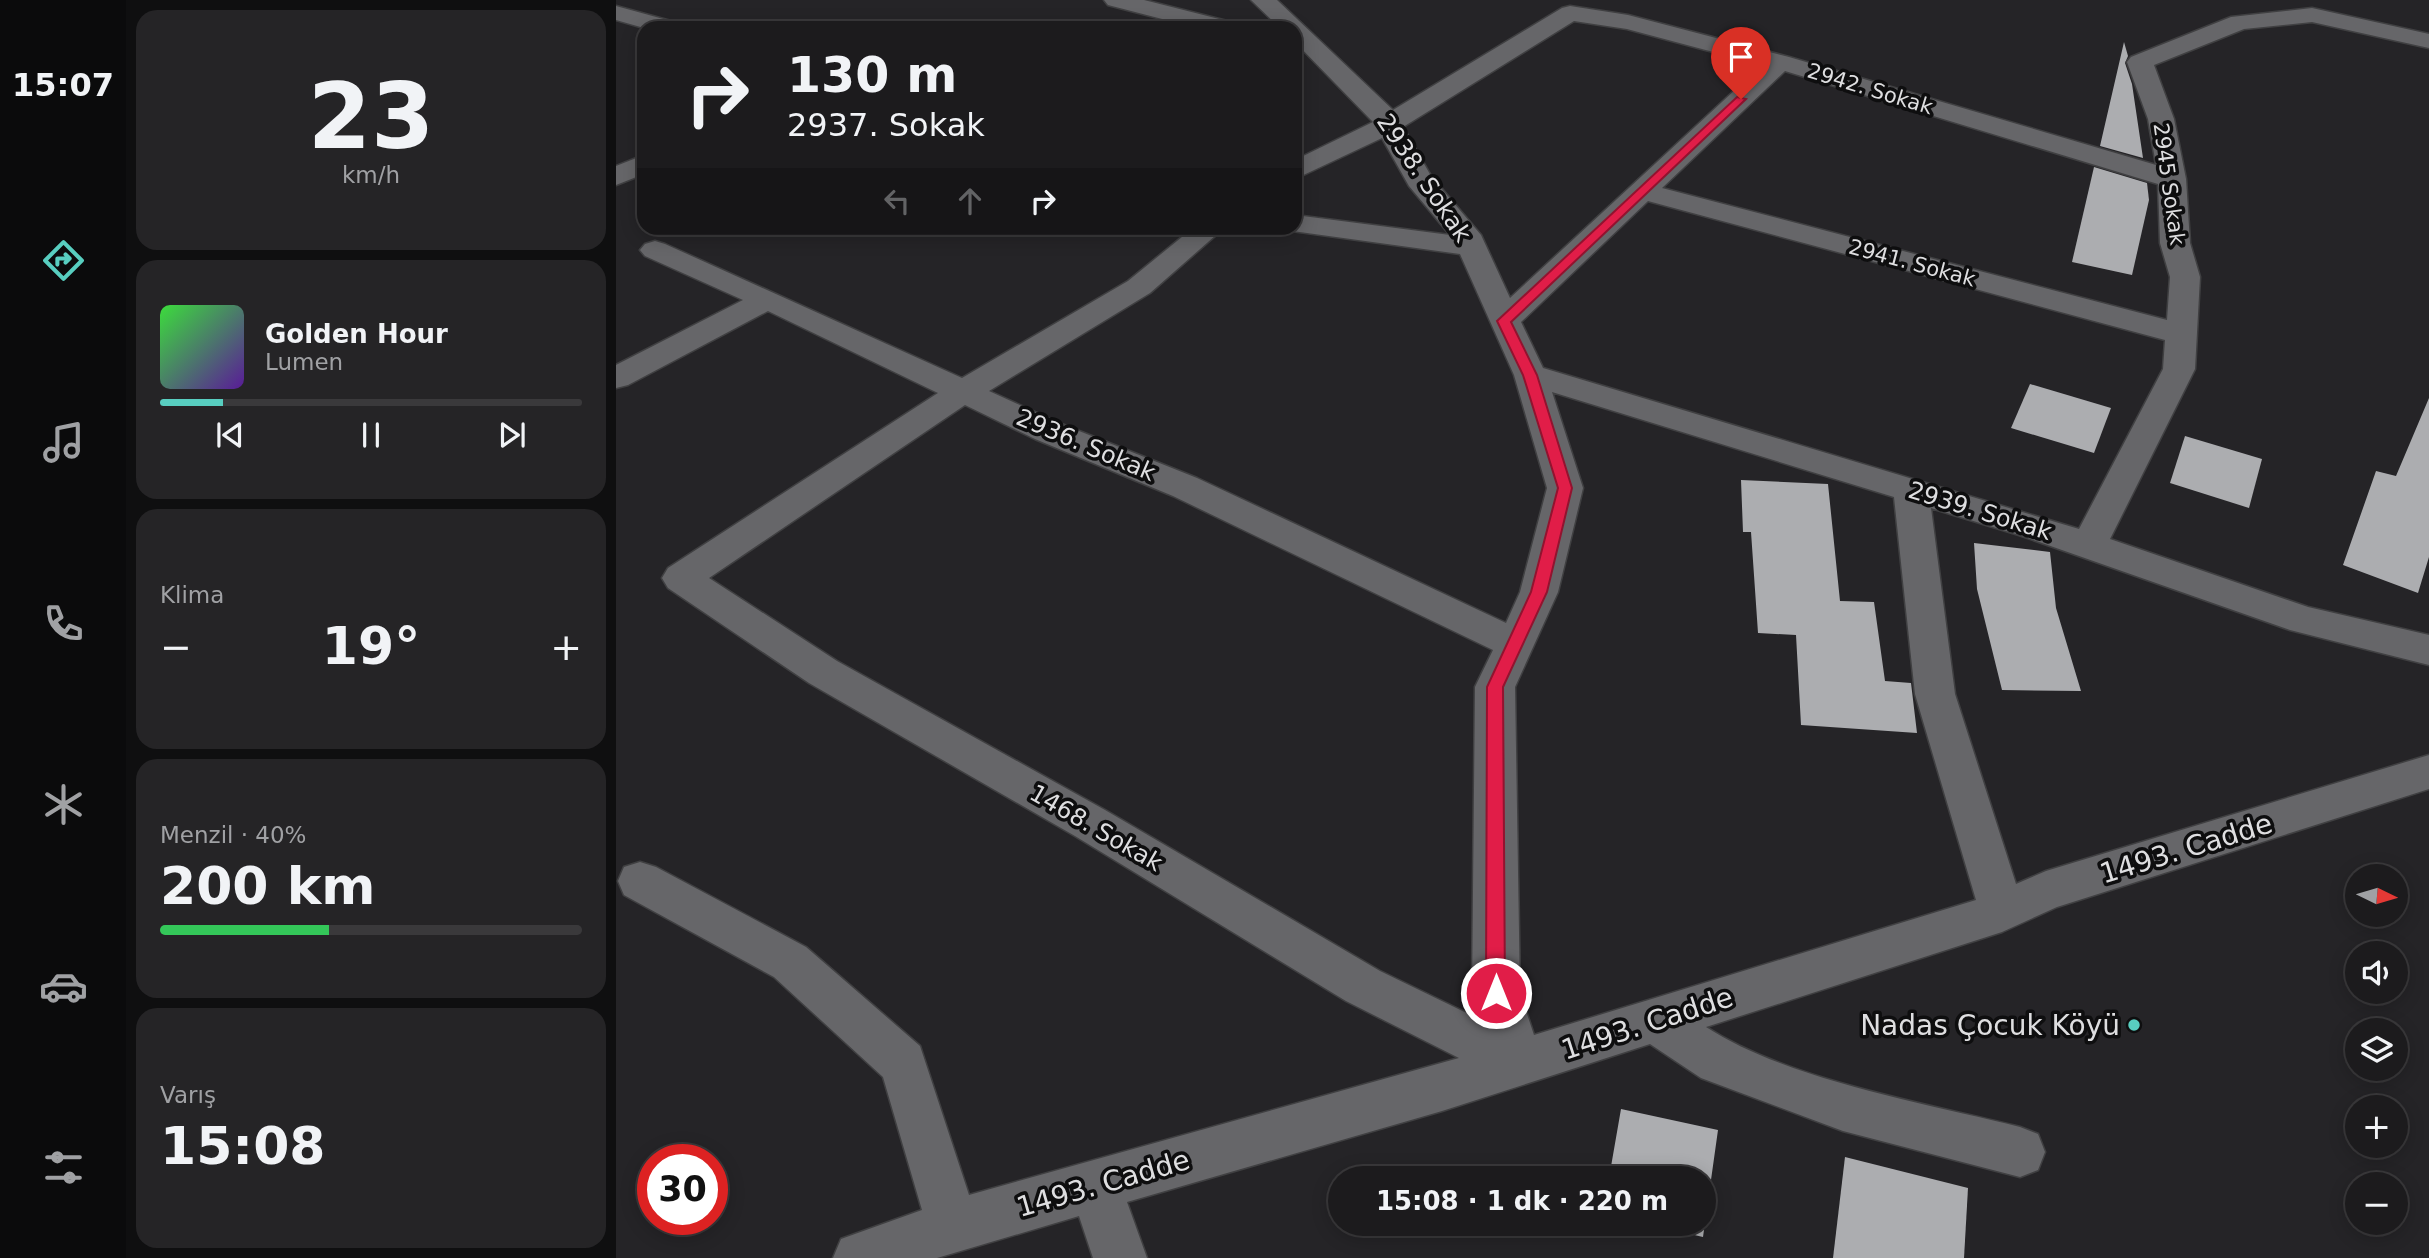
<!DOCTYPE html>
<html lang="tr">
<meta charset="utf-8">
<style>
:root{--surface:#1c1b1d;--page:#252426;--text:#f1f3f6;--muted:#a0a1a4;--line:#3a393b;--accent:#58cec0}
body{margin:0;font-family:"DejaVu Sans",sans-serif;background:var(--page);color:var(--text);height:100vh;display:flex;flex-direction:column;font-size:26px;white-space:nowrap}
*{box-sizing:border-box;margin:0}
p{font-size:23px;color:var(--muted)}
.icon{flex:none;width:38px;height:38px;fill:none;stroke:currentColor;stroke-width:2;stroke-linecap:round;stroke-linejoin:round}
.map{position:relative;flex:1;overflow:hidden}
.side{display:flex;flex-direction:column;gap:10px;padding:10px;background:#0f0f10;width:490px}
.side>*{flex:none}
.top-card{position:absolute;left:21px;top:21px;width:665px;height:214px;border-radius:21px;box-shadow:0 4px 18px #0003,0 0 0 2px var(--line);background:#1c1b1d;color:var(--text);overflow:hidden}
.needle{width:46px;rotate:95deg}
.controls{position:absolute;left:1729px;top:864px;display:grid;gap:14px}
.controls a{display:grid;place-items:center;width:63px;height:63px;border-radius:50%;background:var(--surface);box-shadow:0 4px 18px #0003,0 0 0 2px var(--line);font-size:35px}
.speed{position:absolute;left:21px;top:1144px;display:flex;gap:14px;font-size:35px;font-weight:700;text-align:center}
.speed>*{display:grid;place-content:center;width:91px;height:91px;border-radius:50%;background:var(--surface);box-shadow:0 4px 18px #0003,0 0 0 2px var(--line);line-height:1}
.speed .limit{border:10px solid #d22;background:#fff;color:#111}
.pin{position:absolute;display:grid;place-items:center;width:60px;height:60px;color:#fff;margin:-72px -30px;border-radius:50% 50% 50% 0;rotate:-45deg;box-shadow:0 0 7px #0007}
.pin .icon{rotate:45deg}
.me{position:absolute;width:77px;margin:-38px;rotate:0deg;stroke-linejoin:round;filter:drop-shadow(0 0 5px #0008)}
.turn{display:flex;align-items:center;gap:24px;height:147px;padding:0 35px;font-size:32px}
.turn .icon{width:91px;height:91px;stroke-width:2.5}
.turn b{display:block;font-size:49px;line-height:60px}
.lanes{display:flex;align-items:center;height:66px;padding:0 35px;background:#0003;justify-content:center;gap:35px;direction:ltr}
.lanes .off{opacity:.35}
.big{font-size:52px;font-weight:600;line-height:1.1}
.side .card{flex:1;display:flex;flex-direction:column;justify-content:center;gap:10px;min-width:0;padding:0 24px;border-radius:21px;background:var(--page)}
.side .dial{align-items:center;gap:0}
.dial b{font-size:91px;line-height:1}
.song{display:flex;align-items:center;gap:21px}
.cover{width:84px;height:84px;border-radius:10px;background:linear-gradient(135deg,hsl(120 70% 55%),hsl(270 70% 35%))}
.played{height:7px;border-radius:4px;background:linear-gradient(90deg,var(--accent) 15%,var(--line) 15%)}
.keys{display:flex;justify-content:space-around;direction:ltr}
.heat{display:flex;justify-content:space-between;align-items:center;font-size:38px;direction:ltr}
.charge{height:10px;border-radius:5px;background:linear-gradient(90deg,#34c759 40%,var(--line) 0)}
.trip{position:absolute;left:712px;top:1166px;width:388px;height:70px;border-radius:35px;background:var(--surface);box-shadow:0 4px 18px #0003,0 0 0 2px var(--line);font-weight:600;line-height:70px;text-align:center}
main{display:flex;flex:1;min-height:0}
.menu{display:flex;flex-direction:column;width:126px;justify-content:space-around;align-items:center;background:#0b0b0c;color:var(--muted)}
.menu .icon{width:49px;height:49px}
.menu .selected{color:var(--accent)}
.menu b{font-size:32px;color:var(--text)}
.map>svg:first-child{display:block}
</style>
<main>
<nav class="menu">
<b>15:07</b>
<svg class="icon selected" aria-label="directions" viewBox="0 0 24 24"><path d="M12 3l9 9-9 9-9-9zM9 14v-3h6M13 9l2 2-2 2"/></svg>
<svg class="icon" aria-label="music" viewBox="0 0 24 24"><path d="M9 18V5l10-2v13"/><circle cx="6" cy="18" r="3"/><circle cx="16" cy="16" r="3"/></svg>
<svg class="icon" aria-label="phone" viewBox="0 0 24 24"><path d="M5 4h4l2 5-3 2q2 4 5 5l2-3 5 2v4C11 20 4 13 5 4z"/></svg>
<svg class="icon" aria-label="climate" viewBox="0 0 24 24"><path d="M12 3v18M4 7l16 10M4 17L20 7"/></svg>
<svg class="icon" aria-label="car" viewBox="0 0 24 24"><path d="M5 17H2v-5l4-1 3-4h7l3 4 3 1v5h-3M9 17h6M6 11h13"/><circle cx="7" cy="17" r="2"/><circle cx="17" cy="17" r="2"/></svg>
<svg class="icon" aria-label="filters" viewBox="0 0 24 24"><path d="M4 7h16M4 17h16"/><circle cx="9" cy="7" r="2"/><circle cx="15" cy="17" r="2"/></svg>
</nav>
<section class="side">
<div class="card dial"><b>23</b><p>km/h</p></div>
<div class="card">
<div class="song"><i class="cover"></i><div><b>Golden Hour</b><p>Lumen</p></div></div>
<div class="played"></div>
<div class="keys"><svg class="icon" aria-label="previous" viewBox="0 0 24 24"><path d="M18 5L8 12l10 7zM5 5v14"/></svg><svg class="icon" aria-label="pause" viewBox="0 0 24 24"><path d="M8 5v14M16 5v14"/></svg><svg class="icon" aria-label="next" viewBox="0 0 24 24"><path d="M6 5l10 7-10 7zM19 5v14"/></svg></div>
</div>
<div class="card"><p>Klima</p>
<div class="heat"><a>−</a><b class="big">19°</b><a>+</a></div>
</div>
<div class="card"><p>Menzil · 40%</p><b class="big">200 km</b><div class="charge"></div></div>
<div class="card"><p>Varış</p><b class="big">15:08</b></div>
</section>
<div class="map">
<svg width="1813" height="1258" viewBox="0 0 1813 1258">
<rect width="100%" height="100%" fill="#252427"/>
<g fill="#acadb0">
<path d="M1508,42l4,14 -3,7 7,21 11,74 -43,-12z"/>
<path d="M1478,167l53,16 2,17 -17,75 -60,-13z"/>
<path d="M1414,384l81,24 -17,45 -83,-25z"/>
<path d="M1813,398v159l-11,36 -75,-28 33,-94 20,5z"/>
<path d="M1569,436l77,23 -13,49 -79,-25z"/>
<path d="M1125,480l87,4 12,117 34,1 11,79 26,2 6,50 -116,-8 -5,-90 -38,-2 -7,-101h-8z"/>
<path d="M1358,543l76,9 6,56 25,83 -79,-1 -25,-101z"/>
<path d="M1005,1109l97,21 -15,107 -61,-14h62v-45h-95z"/>
<path d="M1229,1157l123,31 -4,70h-131z"/>
</g>
<g fill="none" stroke-linecap="round" stroke-linejoin="round">
<g stroke="#404042" stroke-width="3">
<g id="minor">
<path d="M488,0h40l91,23 3,5h-41l-89,-23z"/>
<path d="M635,0h26l116,110 169,-102 8,-2 58,9 161,42 367,108 -8,-46 -21,-57 4,-5 100,-40 81,-9 117,26v14l-117,-26 -68,7 -90,36 20,54 12,60 4,64 10,34 -5,92 -85,170 198,68 121,28v30l-139,-35 -271,-95 -88,-27 24,186 61,190 30,-13 383,-116v34l-372,118 -55,25 -296,95c82,53 218,76 314,100l18,7 7,18 -7,18 -18,7 -177,-46 -142,-53 -51,-34 -208,67 -315,91 20,56h-54l-14,-42 -142,42h-104l8,-19 81,-29 -39,-133 -109,-100 -150,-82 -6,-14 6,-14 16,-5 16,5 150,80 114,99 49,149 490,-137 -113,-57 -271,-165 -266,-153 -141,-95 -6,-10 6,-10 270,-175 -170,-82 -140,74 -12,3v-23l127,-65 -98,-44 -5,-6 5,-6 10,-3 10,3 297,134 166,-97 65,-53h31l-74,65 -161,98 70,32 138,55 309,145 14,-31 27,-104 -33,-113 -54,-121 -175,-24 -2,-2h12v-13l155,20 -41,-49 -27,-48 -87,41v-19l78,-38 -78,-80v-14h-15zM958,21l53,8 135,36 -252,233 -29,-63 -50,-59 -28,-49zM1169,71l373,113 2,59 10,34 -3,43 -505,-132zM1032,201l517,139 -2,29 -84,160 -536,-161 -22,-46zM936,392l342,105 21,197 61,206 -442,135 -14,-42 -5,-306 43,-95 25,-104zM349,405l70,34 138,57 320,154 -18,37 -3,306 9,27 -101,-49 -275,-161 -268,-149 -128,-83z"/>
<path d="M0,6l62,17 3,5h-37l-28,-8z"/>
<path d="M28,155v19l-28,11v-19z"/>
</g>
</g>
<use href="#minor" fill="#666669" fill-rule="evenodd"/>
</g>
<path fill="#e11d48" stroke="#92132f" stroke-width="2" d="M1121,97l9,2 -235,223 26,53 35,113 -25,104 -44,95 2,306 -2,6 -7,3 -7,-3 -3,-6 1,-306 44,-95 27,-104 -35,-113 -26,-54z"/>
<circle fill="#58cec0" stroke="#0e0e0f" stroke-width="2.5" cx="1518" cy="1025" r="7"/>
<g text-anchor="middle" stroke-width="7" stroke-linejoin="round" paint-order="stroke">
<g font-size="21" fill="#dedee0" stroke="#0e0e0f">
<text transform="translate(1254 89) rotate(17)" y="7">2942. Sokak</text>
<text transform="translate(1553 184) rotate(82)" y="7">2945 Sokak</text>
<text transform="translate(1296 263) rotate(15)" y="7">2941. Sokak</text>
</g>
<g font-size="24" fill="#dedee0" stroke="#0e0e0f">
<text transform="translate(808 178) rotate(56)" y="8">2938. Sokak</text>
<text transform="translate(470 445) rotate(23)" y="8">2936. Sokak</text>
<text transform="translate(1364 511) rotate(17)" y="8">2939. Sokak</text>
<text transform="translate(480 828) rotate(30)" y="8">1468. Sokak</text>
</g>
<g font-size="28" fill="#dedee0" stroke="#0e0e0f">
<text transform="translate(1570 848) rotate(-17)" y="10">1493. Cadde</text>
<text transform="translate(1031 1023) rotate(-18)" y="10">1493. Cadde</text>
<text transform="translate(487 1183) rotate(-16)" y="10">1493. Cadde</text>
</g>
<g font-size="28" fill="#dedee0" stroke="#0e0e0f" text-anchor="end">
<text x="1504" y="1035">Nadas Çocuk Köyü</text>
</g>
</g>
</svg>
<div class="controls">
<a><svg class="needle" viewBox="-14 -14 28 28"><path d="M0-13l5 13h-10z" fill="#e53935"/><path d="M0 13l5-13h-10z" fill="#a0a1a4"/></svg></a>
<a><svg class="icon" aria-label="sound" viewBox="0 0 24 24"><path d="M4 9h4l5-4v14l-5-4H4zM17 9q2 3 0 6"/></svg></a>
<a><svg class="icon" aria-label="layers" viewBox="0 0 24 24"><path d="M12 4l9 5-9 5-9-5zM3 14l9 5 9-5"/></svg></a>
<a>+</a>
<a>−</a>
</div>
<div class="speed"><div class="limit">30</div></div>
<div class="pin" style="left:1125px;top:99px;background:#d93025"><svg class="icon" aria-label="arrive" viewBox="0 0 24 24"><path d="M6 21V4h12l-3 4 3 4H6"/></svg></div>
<svg class="me" style="left:880px;top:993px" viewBox="-20 -20 40 40"><circle r="17" fill="#e11d48" stroke="#fff" stroke-width="3"/><path d="M0-11L8 9 0 5-8 9z" fill="#fff"/></svg>
<div class="trip">15:08 · 1 dk · 220 m</div>
<div class="top-card">
<div class="turn"><svg class="icon" aria-label="right" viewBox="0 0 24 24"><path d="M7 20v-9h11M14 6l5 5-5 5"/></svg><div><b>130 m</b>2937. Sokak</div></div>
<div class="lanes"><svg class="icon off" aria-label="left" viewBox="0 0 24 24"><path d="M17 20v-9H6M10 6l-5 5 5 5"/></svg><svg class="icon off" aria-label="ahead" viewBox="0 0 24 24"><path d="M12 20V5M6 11l6-6 6 6"/></svg><svg class="icon" aria-label="right" viewBox="0 0 24 24"><path d="M7 20v-9h11M14 6l5 5-5 5"/></svg></div>
</div>
</div>
</main>
